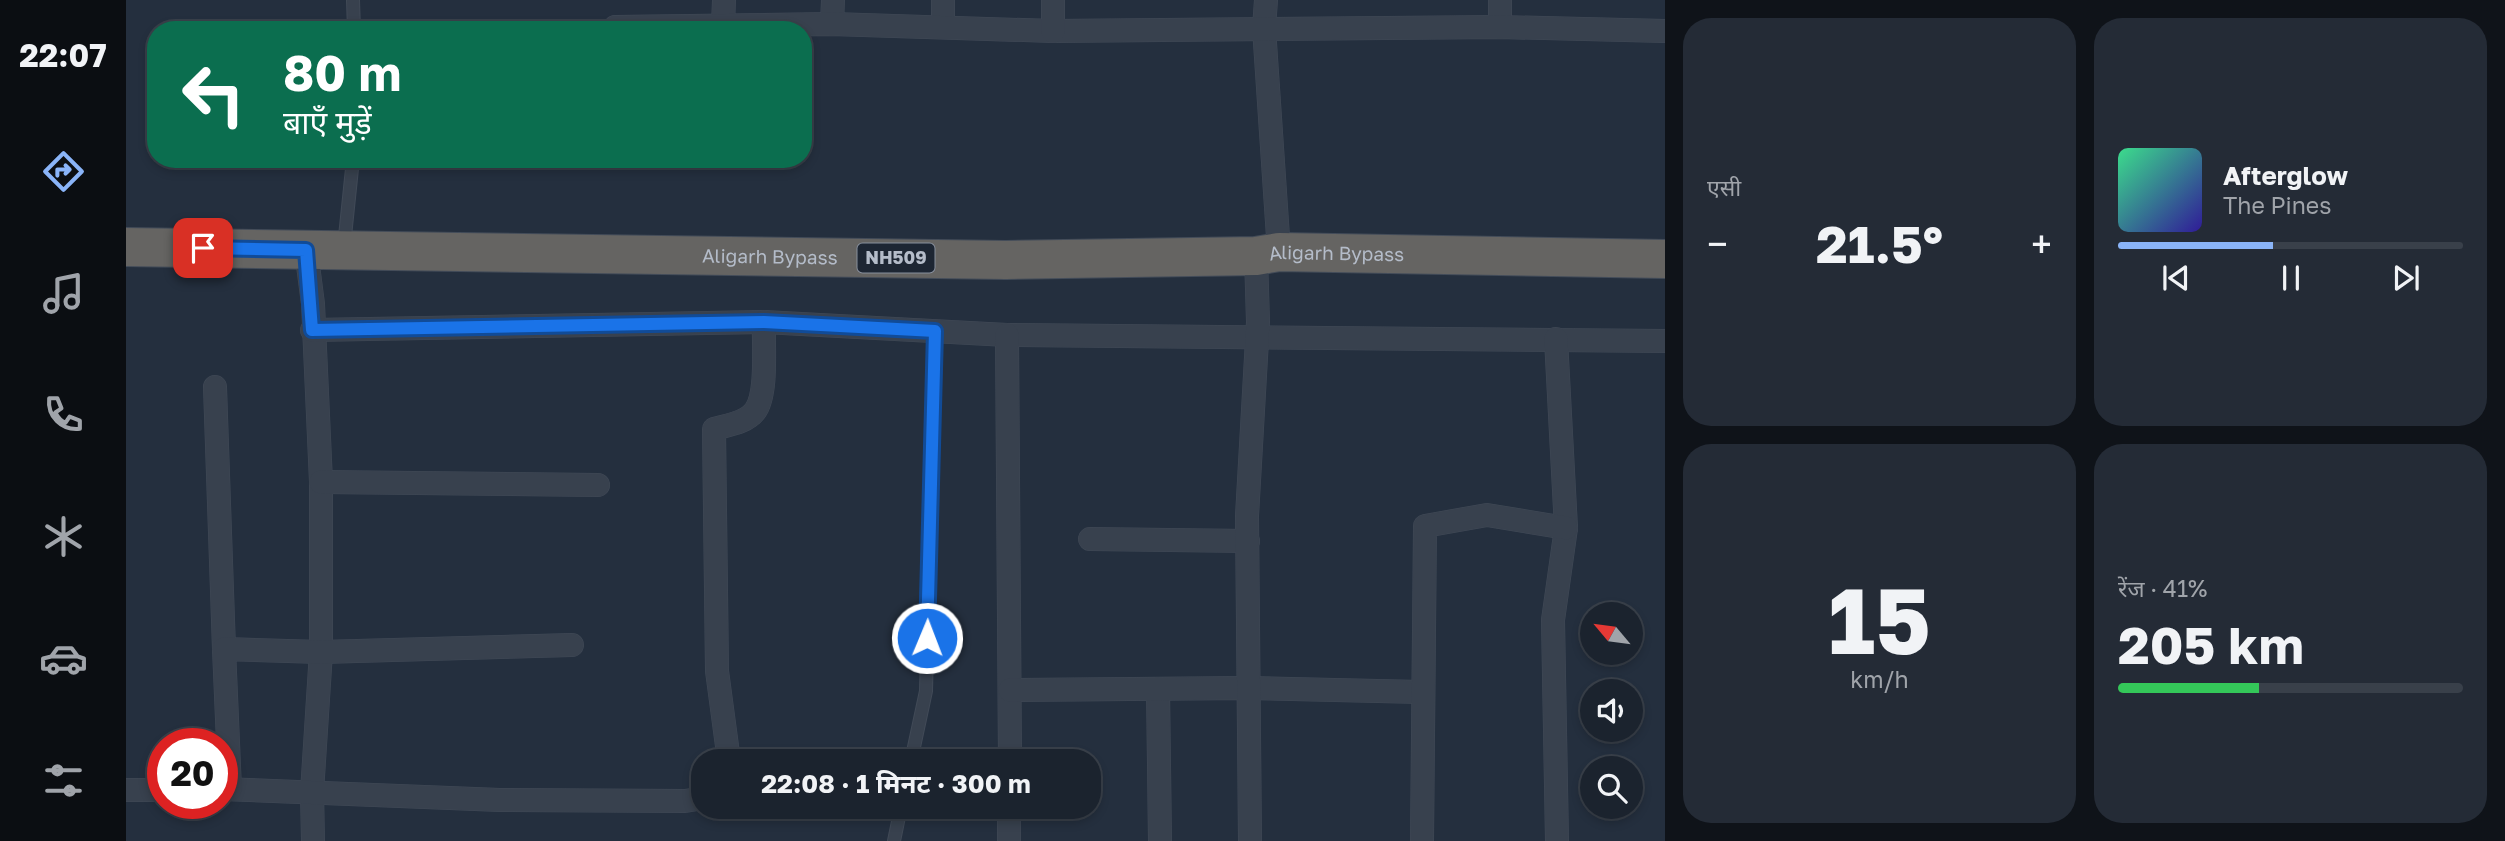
<!DOCTYPE html>
<html lang="hi">
<meta charset="utf-8">
<style>
:root{--surface:#1b232e;--page:#242b36;--text:#f1f3f6;--muted:#a0a4aa;--line:#39404a;--accent:#8ab4f8}
body{margin:0;font-family:"Golos Text","Noto Sans Devanagari",sans-serif;background:var(--page);color:var(--text);height:100vh;display:flex;flex-direction:column;font-size:26px;white-space:nowrap}
*{box-sizing:border-box;margin:0}
p{font-size:23px;color:var(--muted)}
.icon{flex:none;width:38px;height:38px;fill:none;stroke:currentColor;stroke-width:2;stroke-linecap:round;stroke-linejoin:round}
.map{position:relative;flex:1;overflow:hidden}
.details{display:flex;flex-direction:column;gap:18px;padding:18px;background:#0f1319;width:840px}
.details>*{flex:none}
.top-card{position:absolute;left:21px;top:21px;width:665px;height:147px;border-radius:28px;box-shadow:0 4px 10px #0003,0 0 0 2px var(--line);background:#0b6e4f;color:#fff;overflow:hidden}
.needle{width:46px;rotate:299deg}
.buttons{position:absolute;left:1454px;top:602px;display:grid;gap:14px}
.buttons a{display:grid;place-items:center;width:63px;height:63px;border-radius:50%;background:var(--surface);box-shadow:0 4px 10px #0003,0 0 0 2px var(--line);font-size:35px}
.speed{position:absolute;left:21px;top:728px;display:flex;gap:14px;font-size:35px;font-weight:700;text-align:center}
.speed>*{display:grid;place-content:center;width:91px;height:91px;border-radius:50%;background:var(--surface);box-shadow:0 4px 10px #0003,0 0 0 2px var(--line);line-height:1}
.speed .limit{border:10px solid #d22;background:#fff;color:#111}
.pin{position:absolute;display:grid;place-items:center;width:60px;height:60px;color:#fff;margin:-30px;border-radius:14px;box-shadow:0 4px 10px #0006}
.me{position:absolute;width:77px;margin:-38px;rotate:1deg;stroke-linejoin:round;filter:drop-shadow(0 0 5px #0008)}
.turn{display:flex;align-items:center;gap:24px;height:147px;padding:0 21px;font-size:32px}
.turn .icon{width:91px;height:91px;stroke-width:2.5}
.turn b{display:block;font-size:49px;line-height:60px}
.big{font-size:52px;font-weight:700;line-height:1.1}
.details .tile{flex:1;display:flex;flex-direction:column;justify-content:center;gap:10px;min-width:0;padding:0 24px;border-radius:28px;background:var(--page)}
.details .dial{align-items:center;gap:0}
.dial b{font-size:91px;line-height:1}
.song{display:flex;align-items:center;gap:21px}
.cover{width:84px;height:84px;border-radius:10px;background:linear-gradient(135deg,hsl(150 70% 55%),hsl(250 70% 35%))}
.played{height:7px;border-radius:4px;background:linear-gradient(90deg,var(--accent) 45%,var(--line) 45%)}
.keys{display:flex;justify-content:space-around;direction:ltr}
.heat{display:flex;justify-content:space-between;align-items:center;font-size:38px;direction:ltr}
.charge{height:10px;border-radius:5px;background:linear-gradient(90deg,#34c759 41%,var(--line) 0)}
.details .tiles{flex:1;display:grid;gap:18px;grid-template-columns:repeat(2,1fr)}
.trip{position:absolute;left:565px;top:749px;width:410px;height:70px;border-radius:28px;background:var(--surface);box-shadow:0 4px 10px #0003,0 0 0 2px var(--line);font-weight:700;line-height:70px;text-align:center}
main{display:flex;flex:1;min-height:0}
.tabs{display:flex;flex-direction:column;width:126px;justify-content:space-around;align-items:center;background:#0b0e12;color:var(--muted)}
.tabs .icon{width:49px;height:49px}
.tabs .selected{color:var(--accent)}
.tabs b{font-size:32px;color:var(--text)}
.map>svg:first-child{display:block}
</style>
<main>
<nav class="tabs">
<b>22:07</b>
<svg class="icon selected" aria-label="directions" viewBox="0 0 24 24"><path d="M12 3l9 9-9 9-9-9zM9 14v-3h6M13 9l2 2-2 2"/></svg>
<svg class="icon" aria-label="music" viewBox="0 0 24 24"><path d="M9 18V5l10-2v13"/><circle cx="6" cy="18" r="3"/><circle cx="16" cy="16" r="3"/></svg>
<svg class="icon" aria-label="phone" viewBox="0 0 24 24"><path d="M5 4h4l2 5-3 2q2 4 5 5l2-3 5 2v4C11 20 4 13 5 4z"/></svg>
<svg class="icon" aria-label="climate" viewBox="0 0 24 24"><path d="M12 3v18M4 7l16 10M4 17L20 7"/></svg>
<svg class="icon" aria-label="car" viewBox="0 0 24 24"><path d="M5 17H2v-5l4-1 3-4h7l3 4 3 1v5h-3M9 17h6M6 11h13"/><circle cx="7" cy="17" r="2"/><circle cx="17" cy="17" r="2"/></svg>
<svg class="icon" aria-label="filters" viewBox="0 0 24 24"><path d="M4 7h16M4 17h16"/><circle cx="9" cy="7" r="2"/><circle cx="15" cy="17" r="2"/></svg>
</nav>
<div class="map">
<svg width="1539" height="841" viewBox="0 0 1539 841">
<rect width="100%" height="100%" fill="#242f3e"/>
<g fill="none" stroke-linecap="round" stroke-linejoin="round">
<g stroke="#414a57" stroke-width="14">
<g id="service">
<path d="M227,0l1,30"/>
<path d="M218,246l9,-87"/>
<path d="M785,761l15,-70 9,-360"/>
<path d="M768,841l7,-34"/>
</g>
</g>
<g stroke="#414a57" stroke-width="24">
<g id="minor">
<path d="M817,0v25"/>
<path d="M1140,0l-2,28 15,224"/>
<path d="M1374,0v27"/>
<path d="M706,24l1,-24"/>
<path d="M597,26l1,-26"/>
<path d="M489,27l217,-3 221,7 447,-4 165,4"/>
<path d="M927,31v-31"/>
<path d="M180,250l7,54 8,178v170l-9,140 1,49"/>
<path d="M186,330l452,-8 243,13 658,6"/>
<path d="M881,335l3,426"/>
<path d="M1430,339l10,189 -13,92 4,221"/>
<path d="M89,387l9,262"/>
<path d="M195,482l277,3"/>
<path d="M964,539l158,2"/>
<path d="M1032,689l2,152"/>
<path d="M884,690l237,-2 174,4"/>
<path d="M603,761l-12,-90 -3,-242c13,-4 32,-6 41,-18 13,-17 8,-67 9,-89"/>
<path d="M96,789l278,11 185,1 19,-3"/>
<path d="M104,789l-6,-140 97,3 251,-7"/>
<path d="M0,790h37"/>
<path d="M883,841v-34"/>
<path d="M1124,841l-3,-325 11,-194 -2,-66"/>
<path d="M1296,841l3,-315 62,-11 79,13"/>
</g>
</g>
<g stroke="#434c59" stroke-width="40">
<g id="trunk">
<path id="s1" d="M0,247l880,13 250,-4 23,-4 386,7"/>
</g>
</g>
<use href="#service" stroke="#38414e" stroke-width="12"/>
<use href="#minor" stroke="#38414e" stroke-width="23"/>
<use href="#trunk" stroke="#656462" stroke-width="38"/>
</g>
<g fill="none" stroke-linecap="round" stroke-linejoin="round">
<g stroke="#114b97" stroke-width="18">
<path id="route" d="M77,248l103,2 6,80 452,-8 171,9 -8,307"/>
</g>
<use href="#route" stroke="#1a73e8" stroke-width="12"/>
</g>
<g text-anchor="middle" stroke-width="7" stroke-linejoin="round" paint-order="stroke">
<rect fill="#1d2633" stroke="#878f9c" stroke-width="2" x="731.5" y="243.5" width="77" height="29" rx="5"/>
<g font-size="18" font-weight="bold" fill="#b4bcc9">
<text x="770" y="264">NH509</text>
</g>
<g font-size="19" fill="#b4bcc9" stroke="#1d2633">
<text dy="7" stroke="none"><textPath href="#s1" startOffset="1211">Aligarh Bypass</textPath></text>
<text dy="7" stroke="none"><textPath href="#s1" startOffset="644">Aligarh Bypass</textPath></text>
</g>
</g>
</svg>
<div class="buttons">
<a><svg class="needle" viewBox="-14 -14 28 28"><path d="M0-13l5 13h-10z" fill="#e53935"/><path d="M0 13l5-13h-10z" fill="#a0a4aa"/></svg></a>
<a><svg class="icon" aria-label="sound" viewBox="0 0 24 24"><path d="M4 9h4l5-4v14l-5-4H4zM17 9q2 3 0 6"/></svg></a>
<a><svg class="icon" aria-label="search" viewBox="0 0 24 24"><circle cx="10" cy="10" r="6"/><path d="M15 15l6 6"/></svg></a>
</div>
<div class="speed"><div class="limit">20</div></div>
<div class="pin" style="left:77px;top:248px;background:#d93025"><svg class="icon" aria-label="arrive" viewBox="0 0 24 24"><path d="M6 21V4h12l-3 4 3 4H6"/></svg></div>
<svg class="me" style="left:801px;top:638px" viewBox="-20 -20 40 40"><circle r="17" fill="#1a73e8" stroke="#fff" stroke-width="3"/><path d="M0-11L8 9 0 5-8 9z" fill="#fff"/></svg>
<div class="trip">22:08 · 1 मिनट · 300 m</div>
<div class="top-card">
<div class="turn"><svg class="icon" aria-label="left" viewBox="0 0 24 24"><path d="M17 20v-9H6M10 6l-5 5 5 5"/></svg><div><b>80 m</b>बाएँ मुड़ें</div></div>
</div>
</div>
<section class="details">
<div class="tiles">
<div class="tile"><p>एसी</p>
<div class="heat"><a>−</a><b class="big">21.5°</b><a>+</a></div>
</div>
<div class="tile">
<div class="song"><i class="cover"></i><div><b>Afterglow</b><p>The Pines</p></div></div>
<div class="played"></div>
<div class="keys"><svg class="icon" aria-label="previous" viewBox="0 0 24 24"><path d="M18 5L8 12l10 7zM5 5v14"/></svg><svg class="icon" aria-label="pause" viewBox="0 0 24 24"><path d="M8 5v14M16 5v14"/></svg><svg class="icon" aria-label="next" viewBox="0 0 24 24"><path d="M6 5l10 7-10 7zM19 5v14"/></svg></div>
</div>
<div class="tile dial"><b>15</b><p>km/h</p></div>
<div class="tile"><p>रेंज · 41%</p><b class="big">205 km</b><div class="charge"></div></div>
</div>
</section>
</main>
